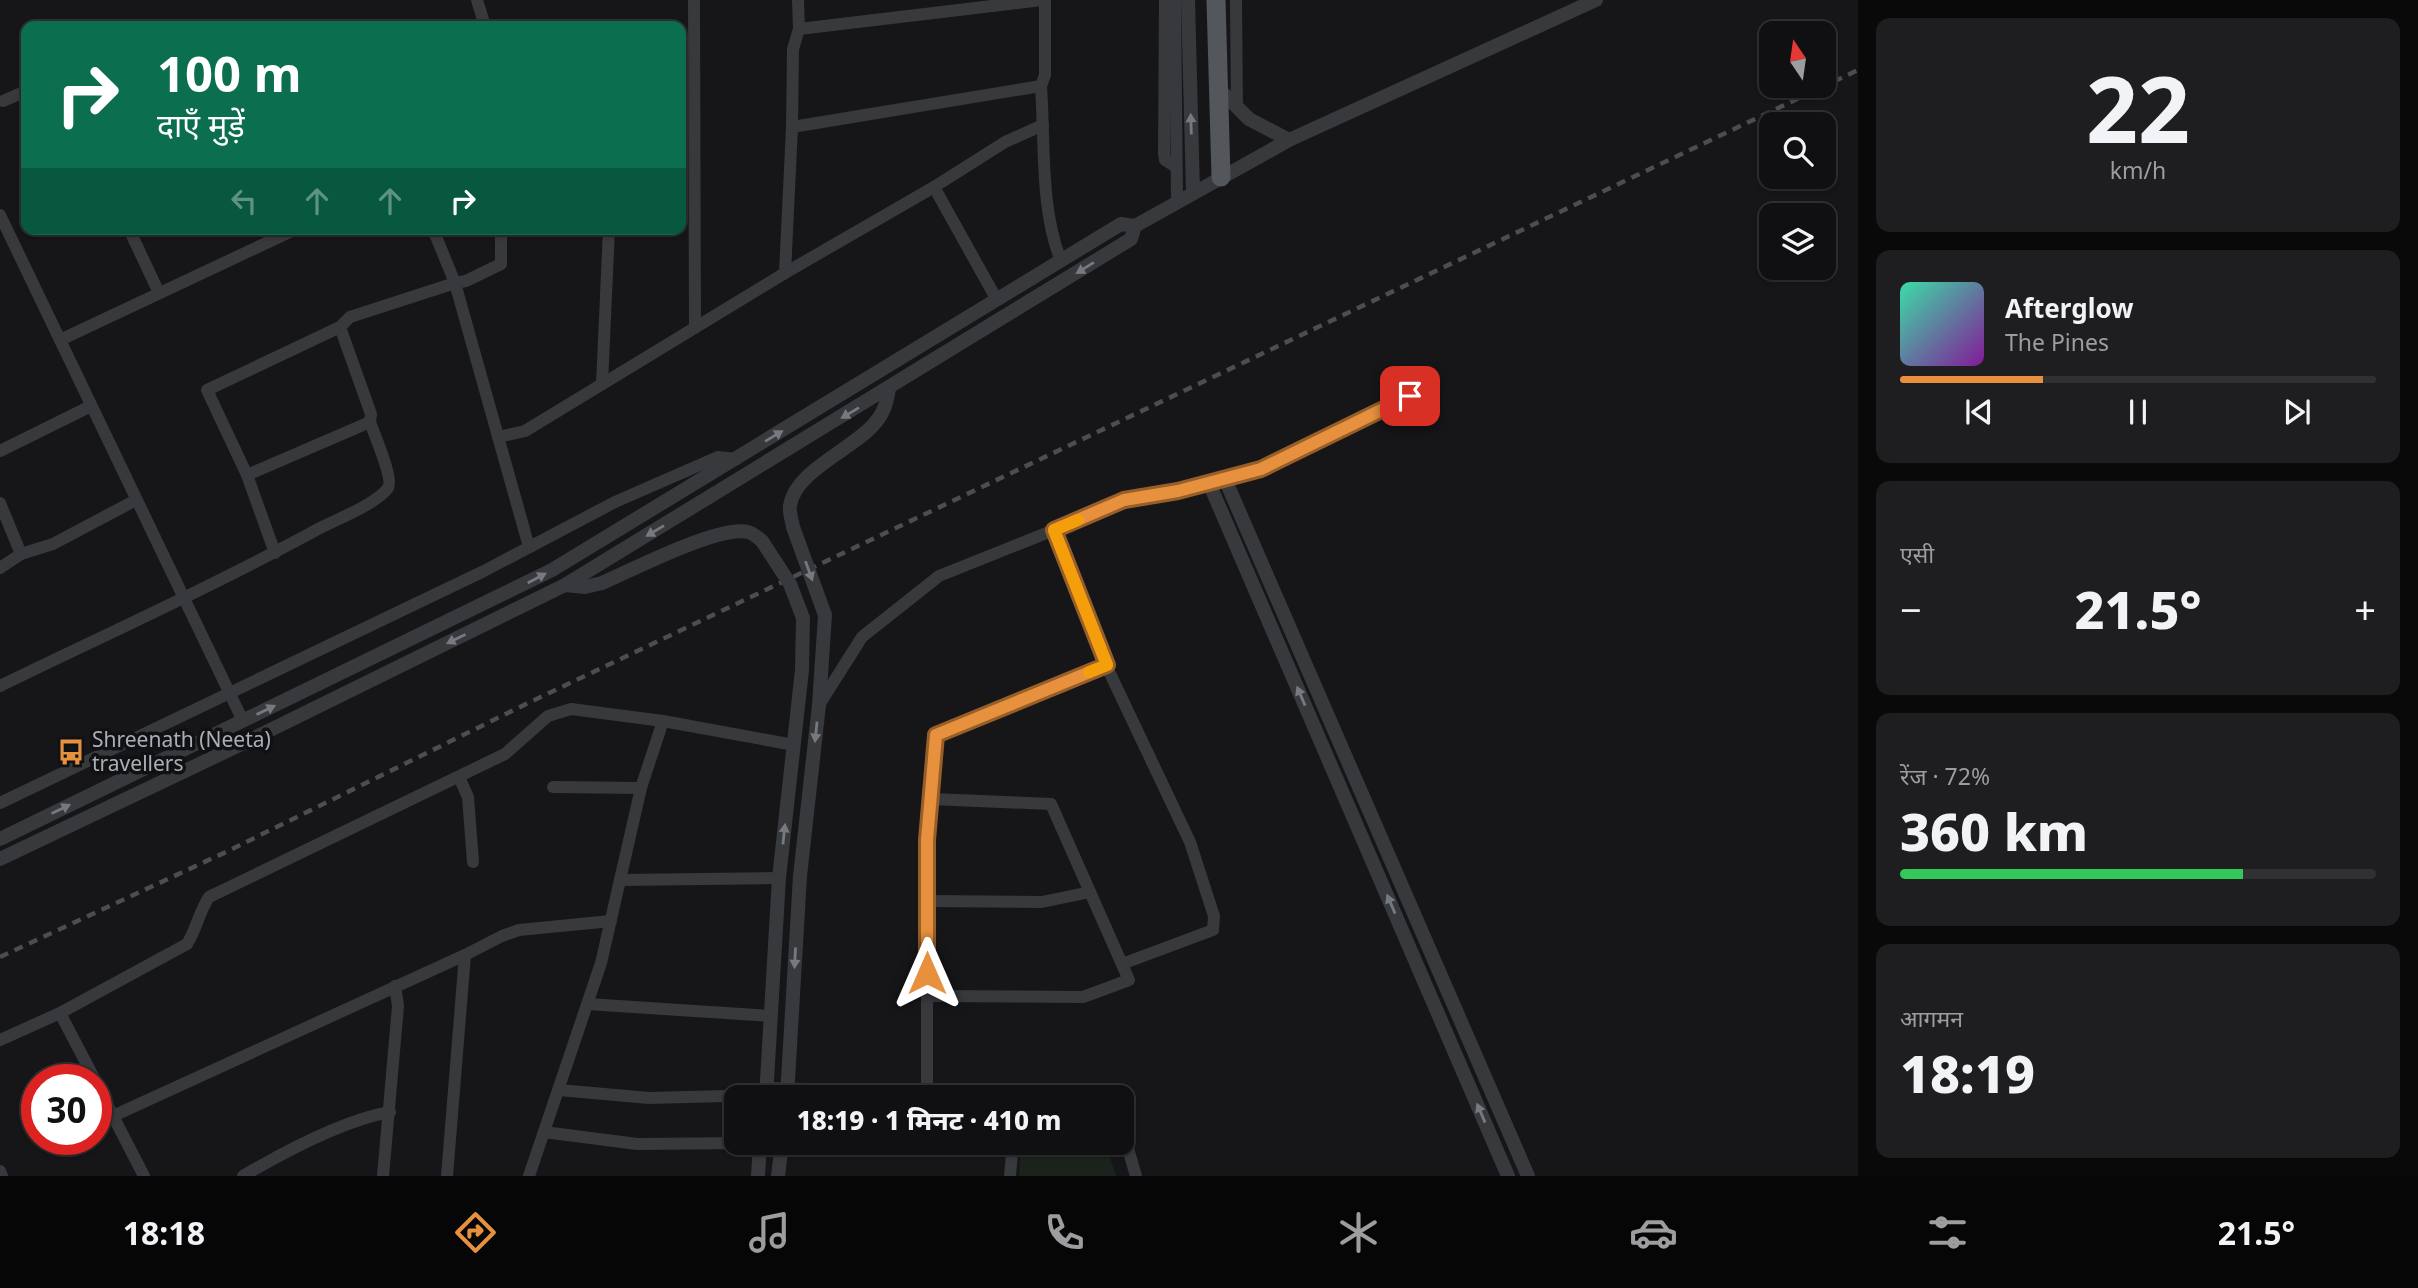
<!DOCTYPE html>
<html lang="hi">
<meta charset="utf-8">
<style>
:root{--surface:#101012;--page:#1e1e20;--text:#f1f3f6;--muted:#9c9d9f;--line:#303032;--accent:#e7913e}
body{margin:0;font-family:"Noto Sans","Noto Sans Devanagari",sans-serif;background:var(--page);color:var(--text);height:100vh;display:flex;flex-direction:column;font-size:26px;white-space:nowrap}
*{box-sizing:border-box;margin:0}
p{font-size:23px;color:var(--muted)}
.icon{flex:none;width:38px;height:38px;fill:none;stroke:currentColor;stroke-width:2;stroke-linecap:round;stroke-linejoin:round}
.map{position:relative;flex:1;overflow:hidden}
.side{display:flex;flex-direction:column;gap:18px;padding:18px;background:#09090a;width:560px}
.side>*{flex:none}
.hud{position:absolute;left:21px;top:21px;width:665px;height:214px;border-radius:14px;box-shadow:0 2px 5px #0004,0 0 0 2px var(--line);background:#0b6e4f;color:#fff;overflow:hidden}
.needle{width:46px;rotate:347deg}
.fabs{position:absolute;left:1759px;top:21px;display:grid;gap:14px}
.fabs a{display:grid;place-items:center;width:77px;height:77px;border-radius:14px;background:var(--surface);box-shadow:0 2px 5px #0004,0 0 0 2px var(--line);font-size:35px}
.speed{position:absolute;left:21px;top:1064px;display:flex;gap:14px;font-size:35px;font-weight:700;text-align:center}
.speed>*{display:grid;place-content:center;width:91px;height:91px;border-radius:50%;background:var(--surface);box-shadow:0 2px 5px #0004,0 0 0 2px var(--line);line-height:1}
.speed .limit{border:10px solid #d22;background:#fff;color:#111}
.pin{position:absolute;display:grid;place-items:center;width:60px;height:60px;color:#fff;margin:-30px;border-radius:14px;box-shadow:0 4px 10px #0006}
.me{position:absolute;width:77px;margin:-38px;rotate:0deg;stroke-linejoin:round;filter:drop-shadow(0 0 5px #0008)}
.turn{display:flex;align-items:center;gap:24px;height:147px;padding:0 21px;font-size:32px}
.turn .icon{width:91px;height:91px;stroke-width:2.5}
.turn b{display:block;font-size:49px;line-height:60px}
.lanes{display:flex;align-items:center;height:66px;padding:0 21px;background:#0003;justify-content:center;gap:35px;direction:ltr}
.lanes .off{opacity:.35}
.big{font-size:52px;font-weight:800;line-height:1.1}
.side .tile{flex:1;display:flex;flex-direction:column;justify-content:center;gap:10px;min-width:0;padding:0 24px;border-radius:14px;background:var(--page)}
.side .dial{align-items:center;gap:0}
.dial b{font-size:91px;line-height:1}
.song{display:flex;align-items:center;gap:21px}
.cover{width:84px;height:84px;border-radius:10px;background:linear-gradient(135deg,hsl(160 70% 55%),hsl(290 70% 35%))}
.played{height:7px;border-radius:4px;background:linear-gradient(90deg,var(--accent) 30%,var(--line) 30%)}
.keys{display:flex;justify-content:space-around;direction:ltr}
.heat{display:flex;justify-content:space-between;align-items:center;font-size:38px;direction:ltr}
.charge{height:10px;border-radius:5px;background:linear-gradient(90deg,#34c759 72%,var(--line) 0)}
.trip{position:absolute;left:724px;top:1085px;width:410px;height:70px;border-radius:14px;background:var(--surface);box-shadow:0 2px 5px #0004,0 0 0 2px var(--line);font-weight:800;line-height:70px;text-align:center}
.tab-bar{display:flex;height:112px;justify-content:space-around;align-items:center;background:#060607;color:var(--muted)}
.tab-bar .icon{width:49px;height:49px}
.tab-bar .active{color:var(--accent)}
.tab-bar b{font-size:32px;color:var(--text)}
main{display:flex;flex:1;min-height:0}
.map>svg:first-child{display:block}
</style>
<main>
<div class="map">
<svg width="1858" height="1176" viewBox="0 0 1858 1176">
<rect width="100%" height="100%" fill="#161618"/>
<path fill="#1c221c" d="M1021,1143h84l11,33h-97z"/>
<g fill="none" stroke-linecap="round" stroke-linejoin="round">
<g stroke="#37393c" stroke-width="12">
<path d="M477,0l8,26"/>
<path d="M694,0l1,328"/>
<path d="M1045,0v75l-4,11c4,56 -1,123 20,175"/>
<path d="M1165,0l-1,154 1,6 11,7"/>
<path d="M1175,0l2,201"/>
<path d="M1236,0l1,108"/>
<path d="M799,29l243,-29"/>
<path d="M3,101l23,-10"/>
<path d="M792,127l249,-41"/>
<path d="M934,187l63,113"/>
<path d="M0,215l243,506"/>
<path d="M129,229l30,64"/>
<path d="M501,229v35l-35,17 -11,2 74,264"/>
<path d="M785,273l7,-146 1,-78 6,-20 -1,-29"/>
<path d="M60,340l236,-111"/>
<path d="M602,384l7,-155"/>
<path d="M498,437l27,-6 260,-158 149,-86 71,-45 38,-17"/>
<path d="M0,451l91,-45"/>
<path d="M247,475l123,-53"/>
<path d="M0,503l21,51"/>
<path d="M1054,530l69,-30 55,-9 83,-22 173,-86"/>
<path d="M275,553l-28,-78 -40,-85 133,-63 10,-10 105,-34 -22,-54"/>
<path d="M0,568l21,-14 32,-10 83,-44"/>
<path d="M1106,665l84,177 24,74 -1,14 -91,34"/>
<path d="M0,686c107,-52 215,-101 320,-158 18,-9 56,-24 68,-40 6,-9 -14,-54 -18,-66l1,-8 -31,-87"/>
<path d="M819,705l43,-68 77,-61 115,-46 52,135 -170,70 -9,105v252"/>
<path d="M459,777l9,20 5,65"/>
<path d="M553,787l88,1"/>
<path d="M0,803l484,-232 131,-69 103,-45 19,2"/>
<path d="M620,880l159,-2"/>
<path d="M927,901l115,1 48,-10"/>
<path d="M927,996l156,1 46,-17 -78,-176 -120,-5"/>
<path d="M588,1004l182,12"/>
<path d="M60,1013l35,67"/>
<path d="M0,1040l60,-27 127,-69c10,-16 12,-32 22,-47l296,-143 43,-38 23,-7 92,12"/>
<path d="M96,1083l48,93"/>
<path d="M766,1088l161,4 184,-1 2,6"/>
<path d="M559,1090l90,8 117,-3"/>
<path d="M113,1116l352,-161 37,-19 17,-6 92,-9"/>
<path d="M1122,1128l14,48"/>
<path d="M544,1132l93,12 111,-1"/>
<path d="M0,1171l2,5"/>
<path d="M243,1176c41,-24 101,-56 147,-64"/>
<path d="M383,1176l15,-170 -3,-20"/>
<path d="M447,1176l18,-221"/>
<path d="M529,1176l72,-213 40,-175 22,-67 131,24"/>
<path d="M1010,1176l3,-33"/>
</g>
<g stroke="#37393c" stroke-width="14">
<path d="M1188,0l5,192"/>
<path d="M1218,88l31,31 40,21"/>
<path d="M1225,479l303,697"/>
<path d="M1209,483l299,693"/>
<path d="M793,527c-1,-6 -4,-15 -3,-21 4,-35 64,-57 85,-83 9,-10 12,-21 14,-35"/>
<path d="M565,585l20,2 17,-4c30,-13 117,-58 146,-51 5,1 10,6 14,9"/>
<path d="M0,839l552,-269 569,-346 14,2 154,-86 307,-140"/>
<path d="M0,859l252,-120 313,-154 566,-346 4,-13"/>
<path d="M766,1097l13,-219 23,-208 1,-52"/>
<path d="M787,1097l13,-221 19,-171 6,-90"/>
<path d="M758,1176l2,-33"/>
<path d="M778,1176l4,-33"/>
</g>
<path stroke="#53565b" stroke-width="19" d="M1216,0l5,177"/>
<path stroke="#4a4d51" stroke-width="4.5" stroke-dasharray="9 7" stroke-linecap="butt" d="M0,957l226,-105 300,-148 1332,-634"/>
<g stroke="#37393c" stroke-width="14">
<path d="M793,527l32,88"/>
<path d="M762,541l28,43 13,34"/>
</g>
</g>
<defs><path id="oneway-solid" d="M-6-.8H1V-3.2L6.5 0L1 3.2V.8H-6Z" transform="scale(1.75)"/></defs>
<g fill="#767a80">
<use href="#oneway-solid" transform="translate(1191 124) rotate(-92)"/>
<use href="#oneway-solid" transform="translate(1085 268) rotate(148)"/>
<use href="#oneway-solid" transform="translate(850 413) rotate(149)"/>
<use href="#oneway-solid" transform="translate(774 436) rotate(-31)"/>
<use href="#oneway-solid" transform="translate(655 531) rotate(149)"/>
<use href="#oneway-solid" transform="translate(809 571) rotate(70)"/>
<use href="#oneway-solid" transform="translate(537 578) rotate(-28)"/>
<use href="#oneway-solid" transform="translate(456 639) rotate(154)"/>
<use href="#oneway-solid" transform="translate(1301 696) rotate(-113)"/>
<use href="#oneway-solid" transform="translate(266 710) rotate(-26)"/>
<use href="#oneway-solid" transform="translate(816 732) rotate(96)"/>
<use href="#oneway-solid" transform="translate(61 809) rotate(-26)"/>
<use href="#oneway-solid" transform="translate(784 834) rotate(-84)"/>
<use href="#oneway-solid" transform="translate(1391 904) rotate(-113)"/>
<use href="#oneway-solid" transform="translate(795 958) rotate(93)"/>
<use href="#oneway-solid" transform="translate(1481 1113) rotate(-113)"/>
</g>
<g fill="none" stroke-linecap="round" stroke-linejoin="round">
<g stroke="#965e28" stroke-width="18">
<path id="route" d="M927,973v-133l9,-105 171,-70 -53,-135 70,-30 54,-9 83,-22 149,-73"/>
</g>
<use href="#route" stroke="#e7913e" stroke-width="12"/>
<path stroke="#f59e0b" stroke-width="12" d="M1078,520l-24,10 53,135 -18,7"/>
</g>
<defs>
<g id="bus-bare" transform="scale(2.1)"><path d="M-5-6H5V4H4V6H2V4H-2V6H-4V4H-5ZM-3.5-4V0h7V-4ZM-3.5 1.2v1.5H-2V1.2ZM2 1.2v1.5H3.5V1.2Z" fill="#e7913e" stroke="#111113" stroke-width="2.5" paint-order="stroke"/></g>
</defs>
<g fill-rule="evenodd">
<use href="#bus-bare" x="71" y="752"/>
</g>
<g text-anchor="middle" stroke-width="7" stroke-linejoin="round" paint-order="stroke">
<g font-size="21" fill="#a9afb7" stroke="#111113" text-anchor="start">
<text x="92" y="747">Shreenath (Neeta)<tspan x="92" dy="24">travellers</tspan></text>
</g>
</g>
</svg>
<div class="fabs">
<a><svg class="needle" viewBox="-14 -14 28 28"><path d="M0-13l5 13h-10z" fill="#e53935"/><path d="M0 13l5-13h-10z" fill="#9c9d9f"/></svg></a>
<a><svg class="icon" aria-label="search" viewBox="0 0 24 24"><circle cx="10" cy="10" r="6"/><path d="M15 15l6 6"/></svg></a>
<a><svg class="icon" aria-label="layers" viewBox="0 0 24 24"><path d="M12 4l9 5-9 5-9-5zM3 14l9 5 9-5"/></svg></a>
</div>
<div class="speed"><div class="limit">30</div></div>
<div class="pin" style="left:1410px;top:396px;background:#d93025"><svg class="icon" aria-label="arrive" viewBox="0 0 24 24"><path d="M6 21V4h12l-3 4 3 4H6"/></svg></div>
<svg class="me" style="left:927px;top:973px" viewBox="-20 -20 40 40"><path d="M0-17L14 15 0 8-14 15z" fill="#e7913e" stroke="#fff" stroke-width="4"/></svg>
<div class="trip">18:19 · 1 मिनट · 410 m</div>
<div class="hud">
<div class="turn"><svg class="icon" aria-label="right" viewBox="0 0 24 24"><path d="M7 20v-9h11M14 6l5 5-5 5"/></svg><div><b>100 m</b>दाएँ मुड़ें</div></div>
<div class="lanes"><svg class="icon off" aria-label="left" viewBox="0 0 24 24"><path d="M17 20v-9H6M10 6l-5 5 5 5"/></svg><svg class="icon off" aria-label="ahead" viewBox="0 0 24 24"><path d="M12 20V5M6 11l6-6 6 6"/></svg><svg class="icon off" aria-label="ahead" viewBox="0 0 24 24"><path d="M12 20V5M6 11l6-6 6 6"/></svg><svg class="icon" aria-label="right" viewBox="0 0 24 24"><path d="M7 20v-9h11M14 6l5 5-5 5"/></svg></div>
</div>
</div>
<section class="side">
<div class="tile dial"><b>22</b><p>km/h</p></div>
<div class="tile">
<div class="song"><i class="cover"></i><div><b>Afterglow</b><p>The Pines</p></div></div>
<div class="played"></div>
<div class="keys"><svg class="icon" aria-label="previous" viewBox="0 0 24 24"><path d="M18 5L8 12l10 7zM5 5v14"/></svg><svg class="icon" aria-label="pause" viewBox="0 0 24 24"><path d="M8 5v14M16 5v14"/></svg><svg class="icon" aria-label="next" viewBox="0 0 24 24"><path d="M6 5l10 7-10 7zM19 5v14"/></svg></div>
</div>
<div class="tile"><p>एसी</p>
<div class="heat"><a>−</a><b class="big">21.5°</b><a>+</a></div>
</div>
<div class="tile"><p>रेंज · 72%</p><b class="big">360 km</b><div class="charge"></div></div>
<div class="tile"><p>आगमन</p><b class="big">18:19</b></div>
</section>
</main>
<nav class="tab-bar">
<b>18:18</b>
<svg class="icon active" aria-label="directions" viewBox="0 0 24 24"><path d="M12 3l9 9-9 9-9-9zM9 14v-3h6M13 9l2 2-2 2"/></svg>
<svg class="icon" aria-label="music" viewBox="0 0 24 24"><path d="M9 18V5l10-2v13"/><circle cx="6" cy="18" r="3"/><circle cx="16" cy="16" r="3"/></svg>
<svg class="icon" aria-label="phone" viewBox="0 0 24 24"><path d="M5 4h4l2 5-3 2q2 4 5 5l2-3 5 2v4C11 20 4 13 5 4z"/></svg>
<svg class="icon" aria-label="climate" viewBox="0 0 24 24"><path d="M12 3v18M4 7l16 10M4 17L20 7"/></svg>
<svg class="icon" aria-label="car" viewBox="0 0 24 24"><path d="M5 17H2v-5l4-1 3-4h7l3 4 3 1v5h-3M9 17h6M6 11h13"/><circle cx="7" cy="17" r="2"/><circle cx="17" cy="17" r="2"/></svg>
<svg class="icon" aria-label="filters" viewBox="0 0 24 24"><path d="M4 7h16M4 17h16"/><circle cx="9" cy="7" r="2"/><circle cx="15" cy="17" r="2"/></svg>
<b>21.5°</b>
</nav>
